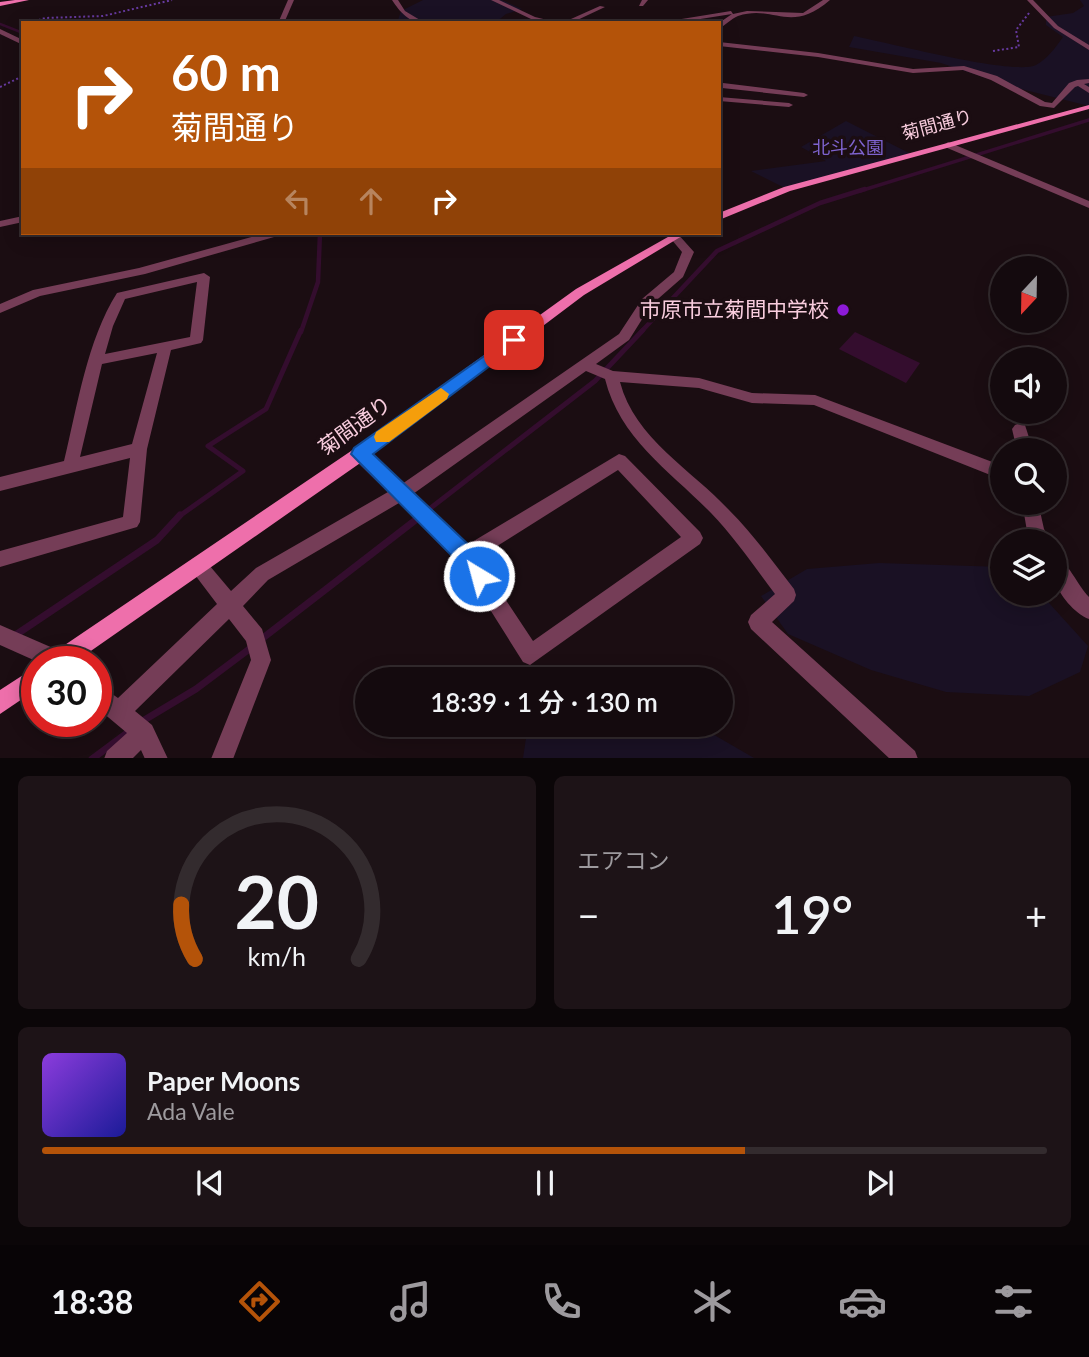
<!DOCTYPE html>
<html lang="ja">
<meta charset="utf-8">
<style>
:root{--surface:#140a0e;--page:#1d1317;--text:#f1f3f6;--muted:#9d9a9e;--line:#332b2e;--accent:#b45309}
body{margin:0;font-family:Lato,"Noto Sans JP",sans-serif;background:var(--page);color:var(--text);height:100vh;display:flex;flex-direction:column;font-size:26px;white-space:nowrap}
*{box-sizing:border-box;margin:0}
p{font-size:23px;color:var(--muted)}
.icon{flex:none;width:38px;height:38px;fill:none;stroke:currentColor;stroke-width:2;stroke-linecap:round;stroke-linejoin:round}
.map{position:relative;height:758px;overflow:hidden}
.panel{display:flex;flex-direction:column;gap:18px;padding:18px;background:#0b0608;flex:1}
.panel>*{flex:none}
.banner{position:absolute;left:21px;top:21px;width:700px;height:214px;border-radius:0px;box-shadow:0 4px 18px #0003,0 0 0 2px var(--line);background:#b45309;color:#fff;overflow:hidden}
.needle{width:46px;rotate:202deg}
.tools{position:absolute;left:990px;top:256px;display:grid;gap:14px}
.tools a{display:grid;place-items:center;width:77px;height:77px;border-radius:50%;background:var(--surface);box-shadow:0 4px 18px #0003,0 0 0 2px var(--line);font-size:35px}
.speed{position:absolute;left:21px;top:646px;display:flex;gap:14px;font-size:35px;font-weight:700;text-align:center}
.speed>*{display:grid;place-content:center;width:91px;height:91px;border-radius:50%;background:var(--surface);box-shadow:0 4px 18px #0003,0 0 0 2px var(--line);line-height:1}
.speed .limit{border:10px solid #d22;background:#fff;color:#111}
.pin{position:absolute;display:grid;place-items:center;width:60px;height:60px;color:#fff;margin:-30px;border-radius:14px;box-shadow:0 4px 10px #0006}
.me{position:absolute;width:77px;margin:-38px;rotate:323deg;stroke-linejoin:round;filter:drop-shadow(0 0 5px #0008)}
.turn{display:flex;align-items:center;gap:24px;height:147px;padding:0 35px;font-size:32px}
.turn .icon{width:91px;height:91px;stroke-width:2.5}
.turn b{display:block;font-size:49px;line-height:60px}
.lanes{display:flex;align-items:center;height:66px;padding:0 35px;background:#0003;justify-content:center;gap:35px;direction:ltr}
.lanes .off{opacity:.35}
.big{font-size:52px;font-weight:600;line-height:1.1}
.panel .card{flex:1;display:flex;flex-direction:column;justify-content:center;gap:10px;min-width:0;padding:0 24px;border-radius:10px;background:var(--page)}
.panel .dial{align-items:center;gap:0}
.dial svg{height:182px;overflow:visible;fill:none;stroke:var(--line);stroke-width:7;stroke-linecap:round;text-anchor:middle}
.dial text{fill:var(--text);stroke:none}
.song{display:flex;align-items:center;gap:21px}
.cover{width:84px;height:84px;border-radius:10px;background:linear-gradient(135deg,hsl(270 70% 55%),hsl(240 70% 35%))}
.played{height:7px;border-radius:4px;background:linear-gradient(90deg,var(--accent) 70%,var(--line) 70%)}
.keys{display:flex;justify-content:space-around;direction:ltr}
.heat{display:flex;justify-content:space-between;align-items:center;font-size:38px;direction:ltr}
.panel .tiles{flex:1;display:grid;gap:18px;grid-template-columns:1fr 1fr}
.card:last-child{grid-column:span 2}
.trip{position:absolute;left:355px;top:667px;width:378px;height:70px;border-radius:35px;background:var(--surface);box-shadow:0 4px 18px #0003,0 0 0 2px var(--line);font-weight:600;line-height:70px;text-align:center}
.tab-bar{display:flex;height:112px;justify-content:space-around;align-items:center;background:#080406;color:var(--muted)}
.tab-bar .icon{width:49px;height:49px}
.tab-bar .on{color:var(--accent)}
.tab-bar b{font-size:32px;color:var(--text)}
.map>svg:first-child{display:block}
</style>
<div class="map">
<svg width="1089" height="759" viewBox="0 0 1089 759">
<rect width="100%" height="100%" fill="#1b0d12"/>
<g fill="#1a1124">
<path d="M423,0h79l20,9 -16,5 -11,9h-98l4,-12z"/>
<path d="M1080,0h9v106l-76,-19 -72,-24 -92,-16 5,-11c32,6 160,40 182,29 11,-6 20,-18 27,-28l-17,-12v-8l27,-4 11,-7z"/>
<path d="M846,121l67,34 -126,34 -36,-18 75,-10 -25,-14z"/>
<path d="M879,563l124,4v26h37l48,53 -8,26 -51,24 -83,-4 -75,-22 -83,-36 -27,-38 46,-27z"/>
<path d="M528,725h169l57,33h-231z"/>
</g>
<path fill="#340d2e" d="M855,332l65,31 -14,20 -67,-34z"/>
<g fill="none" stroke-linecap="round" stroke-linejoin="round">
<path stroke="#340d2e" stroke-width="2.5" d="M0,24l23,9"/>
<path stroke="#340d2e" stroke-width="3.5" d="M860,191l229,-71"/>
<g stroke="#340d2e" stroke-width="4.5">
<path d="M301,332l17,-50 2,-49"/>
<path d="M641,332l76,-81 103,-48 45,-14"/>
</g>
<g stroke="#340d2e" stroke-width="5">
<path d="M178,517l65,-46 -35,-25 58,-37 35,-79"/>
<path d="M419,517l176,-136 48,-51"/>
</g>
<g stroke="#340d2e" stroke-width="7">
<path d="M14,636l143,-96 23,-25"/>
<path d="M259,641l163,-126"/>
<path d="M141,722l55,-33 56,-42"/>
<path d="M92,759l39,-29"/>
</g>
<g stroke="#673aa0" stroke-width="2" stroke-dasharray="2 2.5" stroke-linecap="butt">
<path d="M30,23l15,-5 58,-2 69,-16"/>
<path d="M993,51l26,-4 -3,-17 13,-17"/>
<path d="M0,87l23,-11"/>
</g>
<g fill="#753d57" fill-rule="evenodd">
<path d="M288,0h6l-10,23h-6z"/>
<path d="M392,0h6l7,11 20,12c-16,0 -25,-11 -33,-23z"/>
<path d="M491,0h8l36,17 25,6 -29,-4z"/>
<path d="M642,0h6l-5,6h-4z"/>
<path d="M823,0h7c-41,35 -55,4 -92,16 -7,3 -13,9 -19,13v-6l13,-9 -57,9h-18l74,-12 2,3 14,-3 56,2z"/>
<path d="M1027,0h6l25,26 31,19v5l-35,-22z"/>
<path d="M600,6l5,1 -34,16h-9z"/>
<path d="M0,29l23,11v5l-23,-11z"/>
<path d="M719,42l99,11 95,16 51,-3 33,10 48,26 7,1 17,-20 8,-3 12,-1v4l-5,1 5,3v6l-11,-7 -3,1 -21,21 -14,-2 -49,-26 -28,-10 -50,3 -95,-16 -99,-11z"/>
<path d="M719,63l4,2v18l81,10 4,2 -4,2 -82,-9 -3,1z"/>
<path d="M719,97l70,6 4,2 -4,2 -70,-6z"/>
<path d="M948,142l141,59v7l-144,-61 -1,-2z"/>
<path d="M23,216v6l-23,5v-6z"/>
<path d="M266,233h16l-1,2 -136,39 -105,22 -40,17v-9l33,-14 106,-22z"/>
<path d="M666,233h11l17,19 -11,25 -32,28 -22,35 -33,24 17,7 86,7 53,15 63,2 188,71v14l-189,-75 -62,-2 -53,-15 -79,-6c15,57 71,87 109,128 24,24 44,52 65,79l2,6 -2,6 -22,21 143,129 3,8h-28l-139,-130 -3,-7 3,-7 24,-21c-21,-28 -40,-56 -64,-81 -41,-42 -91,-74 -106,-134l-19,-8 -173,123 54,51 152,-91 6,2 75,76 3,6 -3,6 -170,121 -7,-3 -63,-100 -61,-59 -131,77 -25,26 19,23 9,31 -38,99h-22l40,-99 -5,-19 -17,-22 -94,92 17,14 16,34h-23l-4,-9 -9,9h-28l3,-8 20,-18 -31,-26v-24l22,15 99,-94 -25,-33 -3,-6 3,-6 6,-2 6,2 27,32 25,-23 132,-76 -34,-33 -2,-5 2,-5 6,-1 6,1 36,35 217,-150 23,-35 32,-27 8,-20zM618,470l63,67 -148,104 -55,-83z"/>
<path d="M204,273l6,4 -7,63 -2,3 -30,7 -24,99 -7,73 -3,5 -137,40v-16l123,-34 7,-59 -130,33v-14l64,-16c13,-53 23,-121 53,-168zM197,282l-7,55 -85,17 8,-28 12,-27zM157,353l-25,91 -52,13 22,-93z"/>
<path d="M1020,423l5,2 8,25h-16l-5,-21 3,-4z"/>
<path d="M1022,502h16l6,27 7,12h-19l-5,-10z"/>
<path d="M1055,556c12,4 23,30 34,41v22c-14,-5 -31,-25 -34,-39 -1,-8 0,-17 0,-24z"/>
<path d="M0,625l69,30 3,7h-34l-38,-17z"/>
</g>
<g fill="#ee6fab" fill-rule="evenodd">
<path d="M15,0h14l-29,6v-4z"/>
<path d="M1089,105v4l-299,82 -71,29v-7l65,-26z"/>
<path d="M675,233h12l-103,62 -218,164 -291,203h-28l3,-7 304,-206 222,-160z"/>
<path d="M37,666v23l-37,25v-24z"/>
</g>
</g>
<path fill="#1a73e8" stroke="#114b97" stroke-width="2" d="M514,335l7,5 -2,4 -146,110 100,95 16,27 -3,7 -7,3 -8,-3 -12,-20 -108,-109 3,-6z"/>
<path fill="#f59e0b" d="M441,388l8,6 -2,5 -58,43h-13l-2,-5 2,-5z"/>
<circle fill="#8d1ad8" stroke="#1b0d12" stroke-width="2.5" cx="843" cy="310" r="7"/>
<g text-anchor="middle" stroke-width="7" stroke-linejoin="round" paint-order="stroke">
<g font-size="18" fill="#f9cdde" stroke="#1b0d12">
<text transform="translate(937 125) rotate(-15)" y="6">菊間通り</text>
</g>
<g font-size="18" fill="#7e63cf" stroke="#1b0d12">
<text x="848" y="154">北斗公園</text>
</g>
<g font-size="21" fill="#f9cdde" stroke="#1b0d12" text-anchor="end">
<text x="829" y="317">市原市立菊間中学校</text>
</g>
<g font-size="21" fill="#f9cdde" stroke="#1b0d12">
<text transform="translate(355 426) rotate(-36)" y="7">菊間通り</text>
</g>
</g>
</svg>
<div class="tools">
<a><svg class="needle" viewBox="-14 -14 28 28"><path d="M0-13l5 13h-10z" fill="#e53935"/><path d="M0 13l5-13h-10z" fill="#9d9a9e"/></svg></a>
<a><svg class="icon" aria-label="sound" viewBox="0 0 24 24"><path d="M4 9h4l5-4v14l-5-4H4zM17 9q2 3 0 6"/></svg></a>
<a><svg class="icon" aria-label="search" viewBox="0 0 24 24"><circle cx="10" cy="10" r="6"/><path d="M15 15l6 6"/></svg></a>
<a><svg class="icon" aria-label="layers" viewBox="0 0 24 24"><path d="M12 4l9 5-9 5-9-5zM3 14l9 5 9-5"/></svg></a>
</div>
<div class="speed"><div class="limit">30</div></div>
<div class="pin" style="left:514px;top:340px;background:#d93025"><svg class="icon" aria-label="arrive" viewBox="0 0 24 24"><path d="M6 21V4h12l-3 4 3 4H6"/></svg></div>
<svg class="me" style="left:479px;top:576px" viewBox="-20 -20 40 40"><circle r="17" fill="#1a73e8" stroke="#fff" stroke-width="3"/><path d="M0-11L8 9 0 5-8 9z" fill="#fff"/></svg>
<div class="trip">18:39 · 1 分 · 130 m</div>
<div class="banner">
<div class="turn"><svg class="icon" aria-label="right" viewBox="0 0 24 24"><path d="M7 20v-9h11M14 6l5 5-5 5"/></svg><div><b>60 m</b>菊間通り</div></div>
<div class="lanes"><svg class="icon off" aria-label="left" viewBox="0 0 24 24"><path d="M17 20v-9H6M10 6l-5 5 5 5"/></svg><svg class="icon off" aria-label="ahead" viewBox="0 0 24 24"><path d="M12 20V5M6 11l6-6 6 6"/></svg><svg class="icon" aria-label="right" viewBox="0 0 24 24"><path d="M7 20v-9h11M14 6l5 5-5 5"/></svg></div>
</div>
</div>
<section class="panel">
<div class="tiles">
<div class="card dial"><svg viewBox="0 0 100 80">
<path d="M14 69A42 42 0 1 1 86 69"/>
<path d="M14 69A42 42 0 0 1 8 45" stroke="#b45309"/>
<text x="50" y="56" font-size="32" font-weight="700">20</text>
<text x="50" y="72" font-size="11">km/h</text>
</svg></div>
<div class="card"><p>エアコン</p>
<div class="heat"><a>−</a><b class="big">19°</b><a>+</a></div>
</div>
<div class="card">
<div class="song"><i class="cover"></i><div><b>Paper Moons</b><p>Ada Vale</p></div></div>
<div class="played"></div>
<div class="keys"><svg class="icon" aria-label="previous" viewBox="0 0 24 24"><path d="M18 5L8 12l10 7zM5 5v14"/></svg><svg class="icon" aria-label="pause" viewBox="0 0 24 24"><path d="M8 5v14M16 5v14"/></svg><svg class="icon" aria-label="next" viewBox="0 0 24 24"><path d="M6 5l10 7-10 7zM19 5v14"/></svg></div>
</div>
</div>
</section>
<nav class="tab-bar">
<b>18:38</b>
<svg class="icon on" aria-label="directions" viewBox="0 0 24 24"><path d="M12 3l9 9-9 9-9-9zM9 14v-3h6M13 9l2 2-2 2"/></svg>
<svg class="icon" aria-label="music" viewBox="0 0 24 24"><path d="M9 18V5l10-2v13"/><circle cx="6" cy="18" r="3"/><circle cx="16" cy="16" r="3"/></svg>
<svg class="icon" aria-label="phone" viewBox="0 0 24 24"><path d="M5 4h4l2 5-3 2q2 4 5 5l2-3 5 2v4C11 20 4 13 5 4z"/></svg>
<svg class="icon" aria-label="climate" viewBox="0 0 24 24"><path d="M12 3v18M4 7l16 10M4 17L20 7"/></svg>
<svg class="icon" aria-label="car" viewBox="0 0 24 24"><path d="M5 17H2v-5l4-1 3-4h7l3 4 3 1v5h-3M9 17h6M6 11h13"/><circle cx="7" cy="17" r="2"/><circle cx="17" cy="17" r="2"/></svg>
<svg class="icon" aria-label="filters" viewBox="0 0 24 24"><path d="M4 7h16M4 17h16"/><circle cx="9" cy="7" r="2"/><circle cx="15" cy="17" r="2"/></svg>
</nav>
